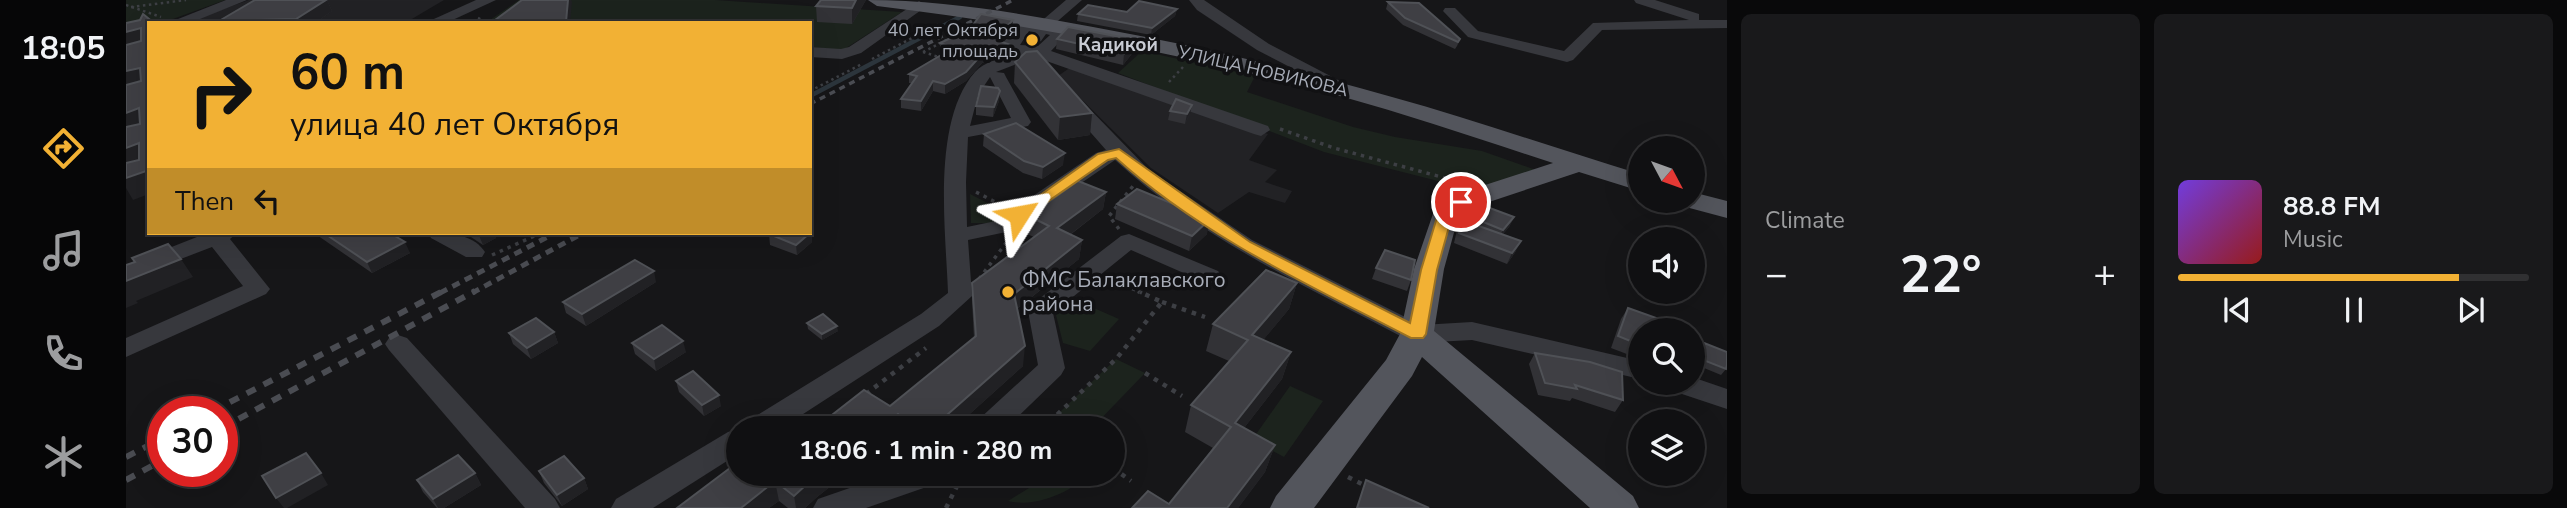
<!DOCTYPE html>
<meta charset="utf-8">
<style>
:root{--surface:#101012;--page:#19191b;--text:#f1f3f6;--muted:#9c9d9f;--line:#303032;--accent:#f2b134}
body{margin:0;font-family:"Nunito Sans",sans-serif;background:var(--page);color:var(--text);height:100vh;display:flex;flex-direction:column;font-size:26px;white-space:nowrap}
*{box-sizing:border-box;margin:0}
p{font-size:23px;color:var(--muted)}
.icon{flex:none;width:38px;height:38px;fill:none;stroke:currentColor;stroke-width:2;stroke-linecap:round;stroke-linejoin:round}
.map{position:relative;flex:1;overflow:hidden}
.details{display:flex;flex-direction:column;gap:14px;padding:14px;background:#09090a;width:840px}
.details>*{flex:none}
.banner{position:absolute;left:21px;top:21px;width:665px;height:214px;border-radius:0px;box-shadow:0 7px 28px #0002,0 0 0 2px var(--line);background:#f2b134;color:#111;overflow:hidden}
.needle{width:46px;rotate:131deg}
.controls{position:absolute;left:1502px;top:136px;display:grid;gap:14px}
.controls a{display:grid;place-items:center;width:77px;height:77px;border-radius:50%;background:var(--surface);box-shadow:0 7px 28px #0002,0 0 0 2px var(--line);font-size:35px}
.speed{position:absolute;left:21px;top:396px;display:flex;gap:14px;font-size:35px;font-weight:700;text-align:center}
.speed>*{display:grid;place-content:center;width:91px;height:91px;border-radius:50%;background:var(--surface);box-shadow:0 7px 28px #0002,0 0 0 2px var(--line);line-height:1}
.speed .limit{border:10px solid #d22;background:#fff;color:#111}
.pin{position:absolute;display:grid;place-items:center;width:60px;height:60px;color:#fff;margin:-30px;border:4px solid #fff;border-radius:50%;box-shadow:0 2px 7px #0007}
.me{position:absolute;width:77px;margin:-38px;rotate:56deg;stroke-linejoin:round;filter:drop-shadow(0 0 5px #0008)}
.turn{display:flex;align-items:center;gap:24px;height:147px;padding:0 28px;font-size:32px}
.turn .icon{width:91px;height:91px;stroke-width:2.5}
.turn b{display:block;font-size:49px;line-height:60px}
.then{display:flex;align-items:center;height:66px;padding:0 28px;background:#0003;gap:14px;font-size:26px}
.big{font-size:52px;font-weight:700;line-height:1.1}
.details .card{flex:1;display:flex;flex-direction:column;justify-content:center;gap:10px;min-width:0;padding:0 24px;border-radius:10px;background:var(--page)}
.song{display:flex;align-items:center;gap:21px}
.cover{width:84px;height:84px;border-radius:10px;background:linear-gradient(135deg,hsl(260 70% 55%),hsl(0 70% 35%))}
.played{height:7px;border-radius:4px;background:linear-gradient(90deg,var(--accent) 80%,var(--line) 80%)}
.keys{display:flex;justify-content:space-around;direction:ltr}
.heat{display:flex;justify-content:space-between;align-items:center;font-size:38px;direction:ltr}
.details .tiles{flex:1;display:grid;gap:14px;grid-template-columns:repeat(2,1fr)}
.trip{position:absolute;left:600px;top:416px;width:399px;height:70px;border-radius:35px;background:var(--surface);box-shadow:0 7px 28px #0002,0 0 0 2px var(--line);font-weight:700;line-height:70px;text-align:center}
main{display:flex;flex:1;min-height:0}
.tabs{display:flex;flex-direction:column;width:126px;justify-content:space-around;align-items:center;background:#060607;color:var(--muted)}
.tabs .icon{width:49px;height:49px}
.tabs .current{color:var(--accent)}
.tabs b{font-size:32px;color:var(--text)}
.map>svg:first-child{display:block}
</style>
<main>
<nav class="tabs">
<b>18:05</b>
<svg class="icon current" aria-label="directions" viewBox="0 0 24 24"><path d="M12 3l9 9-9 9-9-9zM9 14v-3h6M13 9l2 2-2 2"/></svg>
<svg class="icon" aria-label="music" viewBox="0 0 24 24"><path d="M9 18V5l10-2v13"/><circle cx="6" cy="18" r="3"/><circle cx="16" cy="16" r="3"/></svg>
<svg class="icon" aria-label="phone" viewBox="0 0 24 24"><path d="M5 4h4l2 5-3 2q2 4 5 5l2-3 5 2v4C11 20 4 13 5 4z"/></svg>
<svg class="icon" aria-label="climate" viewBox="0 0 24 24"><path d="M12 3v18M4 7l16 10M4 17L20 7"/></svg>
</nav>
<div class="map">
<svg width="1601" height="508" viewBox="0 0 1601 508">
<rect width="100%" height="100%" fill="#161618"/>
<g fill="#222225">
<path d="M123,0h195l-39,23h-221z"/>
<path d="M945,67l197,67 -19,26 28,10 -12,12 27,9 -7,12 -36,-11 -31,21 -67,-45 -93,-92z"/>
</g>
<g fill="#1c231d">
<path d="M0,0h99l-55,20 -21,3 -23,7z"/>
<path d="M393,0h196l187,12 -59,38 -33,-3v-24h-292l-28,-3z"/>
<path d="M1016,51l113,25 -8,16 106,35 42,10 87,14 54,19 -55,22 -157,-40 -206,-79z"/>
<path d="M844,194l39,20 -8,9h-30z"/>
<path d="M947,299l46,20 -29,32 -27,-8 -7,-28z"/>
<path d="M990,359l29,14 -54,56h-49z"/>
<path d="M1164,386l33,15 -39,56 -32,-17z"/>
<path d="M926,474h40c-24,18 -54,34 -84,27z"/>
</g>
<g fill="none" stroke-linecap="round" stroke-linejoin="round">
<path stroke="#2c353c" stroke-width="4.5" d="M684,96l150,-79"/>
<g stroke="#3d3f44" stroke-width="2.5" stroke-dasharray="2.5 3.5" stroke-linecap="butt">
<path d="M0,5l35,12"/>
<path d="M5,7l55,-7"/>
<path d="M352,18l11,5"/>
<path d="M797,52l45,-23"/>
<path d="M797,52l19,6"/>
<path d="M746,59l67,-35"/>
<path d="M1043,82l14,-15"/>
<path d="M684,91l52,-27"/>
</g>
<g stroke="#3d3f44" stroke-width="3.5" stroke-dasharray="3.5 5" stroke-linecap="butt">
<path d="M1154,129l54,19 126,34"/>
<path d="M850,192l27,14"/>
<path d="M993,229l-10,-13 24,-30"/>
<path d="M366,255l49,-22"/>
<path d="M983,278l33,15"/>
<path d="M853,279l27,-36"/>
</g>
<g stroke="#3d3f44" stroke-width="4.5" stroke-dasharray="4.5 6" stroke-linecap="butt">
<path d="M1036,302l43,15"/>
<path d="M1019,373l37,23"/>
<path d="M740,394l60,-46"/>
<path d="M916,429l74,-70 46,-57 -24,-11"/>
<path d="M987,468l18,13"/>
<path d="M1222,477l18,9"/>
<path d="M820,508l12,-24 21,-10"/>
</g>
<g fill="#37383d" fill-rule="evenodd">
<path d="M100,0h21l-57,23h-22z"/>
<path d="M350,0h20l-50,23h-21z"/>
<path d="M940,0h16l-30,26 14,3 3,3 -18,19 217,75 2,4 -9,6 -7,-2 -219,-77 -39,15 8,1 2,4 25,45 -3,4 -60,11 -2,45 1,45 29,-6 100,-68 10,-3 -43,-49 9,-5 6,1 71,73 103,70 169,85 51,-3 168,39v18l-168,-39 -55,3 -9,-3c-101,-53 -208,-102 -293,-180l-104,71 -43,9 4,56 -33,30 -159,103h-36l4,-8 173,-107 27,-21c-2,-61 -17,-171 27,-221 9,-10 26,-14 39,-19l-12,-9 18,-21 18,1zM903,31l3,1 -4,6 8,5 5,-2 5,-7 4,1 -12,11 -18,-1zM864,77l21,41 -41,8 8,-31z"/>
<path d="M1063,0h15l65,44 92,48 -3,4h-12l-89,-46 -60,-40z"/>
<path d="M1508,0h21l44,14v6h28v8l-125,2 -29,30 -6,2 -99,-25 -25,-26 2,-3h10l23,23 86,20 29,-28 96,-3 -53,-17z"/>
<path d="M793,1l7,4 -2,3 -63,45 -19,6 -32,-2v-10l31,2 8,-2z"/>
<path d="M81,233h30l-7,6 40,50 -4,5 -140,63v-19l117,-52 -31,-39 -86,33v-15z"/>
<path d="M302,233c20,-1 45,1 57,19l-3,5h-16l-35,-19z"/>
<path d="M1003,234l89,37 4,5 -4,5 -8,2 -8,-2 -71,-31 -78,63 12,55 -4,7 -56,54h-32l4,-8 61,-56 -10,-54 3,-6 90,-69z"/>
<path d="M272,335l9,3 148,161 5,9h-35l-136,-158 -4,-6 4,-6z"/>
<path d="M1566,377l35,12v20l-57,-19 -3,-7h25z"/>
<path d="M612,429v25l-85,54h-42l5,-9 112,-67z"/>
<path d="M764,474h52l-4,9 -72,25h-53l5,-9z"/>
</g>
<g fill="#53555c" fill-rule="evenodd">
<path d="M742,0c76,0 150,13 225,27 101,18 201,42 299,70 83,23 165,52 248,77v17l-61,-19 -108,36 -13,10 -14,51 -10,62 199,165 6,12h-49l-168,-151 -10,19 -98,132h-44l6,-12 110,-136 14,-26 14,-65 21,-61 16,-12 102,-33c-71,-23 -141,-47 -213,-67 -152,-41 -306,-71 -463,-90z"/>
<path d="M1566,192l35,9v17l-45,-12 -3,-5h13z"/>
</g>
<path stroke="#4a4c52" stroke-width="3.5" stroke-dasharray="6 5" stroke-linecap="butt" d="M684,104l203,-104"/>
<g stroke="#4a4c52" stroke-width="5" stroke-dasharray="8 6" stroke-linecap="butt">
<path d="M314,293l115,-60"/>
<path d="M346,293l111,-60"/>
</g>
<g stroke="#4a4c52" stroke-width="6" stroke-dasharray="10 9" stroke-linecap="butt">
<path d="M87,411l230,-120"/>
<path d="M96,428l253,-137"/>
<path d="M0,457l37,-19"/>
<path d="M0,480l37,-20"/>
</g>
</g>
<g fill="#323236">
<path d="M129,0h72l5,11 -17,12h-95l-1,-2z"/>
<path d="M740,0l-14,24 -35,-2 -1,-16z"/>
<path d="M1262,2l72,37 -3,7 -2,3 -52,-24 -17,-16z"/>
<path d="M1051,9l-2,7 -24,19 -74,-14 1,-7z"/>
<path d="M886,28l-9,11 -5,-1 10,15 -26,10 -16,18 -21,13 -12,-3 -12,20 -20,-3v-9l11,-16h-3v-9l35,-21 -4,-1v-9l30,-14z"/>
<path d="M931,39l79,1 -1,10 -12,15 -67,-16z"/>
<path d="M889,62l77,51 -2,22 -32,5 -44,-57z"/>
<path d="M874,91l-1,10 -6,16 -17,-2v-9z"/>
<path d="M1044,111l20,3 -5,10 -17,-4z"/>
<path d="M858,134l79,31 -21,14 -19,-6 -40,-27z"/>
<path d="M980,192l-3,17 -33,26 12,5 -3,19 -62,50 6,57 -70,63h-139l76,-23 84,-68 -2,-37v-18l62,-46 -7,-3 2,-18z"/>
<path d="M991,204l90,30 -18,17 -74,-32z"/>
<path d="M1388,217l-5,10 -6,7 13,17 -9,13 -53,-21 3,-13 5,-10 12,4 2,-5z"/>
<path d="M685,232l1,10 -15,13 -27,-10 -1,-11z"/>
<path d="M188,233h76l20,20 -38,20z"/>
<path d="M330,233h38l2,5 -13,7 -15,-10z"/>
<path d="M1250,268l35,12 -4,11 -35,-12z"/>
<path d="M530,282l-70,44 -20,-13 -3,-11z"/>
<path d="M1171,283l-8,26 -26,31 28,12 -9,27 -38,49 31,17 -10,27 -27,36h-106l37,-4 44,-56 -28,-16 6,-27 38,-44 -23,-10 7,-27z"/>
<path d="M1502,308l12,23v28l-29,-11 10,-29z"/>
<path d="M681,323l31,8 -16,9 -14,-11z"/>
<path d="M428,332l4,11 -27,16 -18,-15 -4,-11z"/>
<path d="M1573,341l27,28 -5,6 -29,-12v-9l3,-7z"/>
<path d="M506,343l54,9 -30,19 -21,-17z"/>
<path d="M1409,353l88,47 -8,12 -43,-14 -2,3 -32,-6 -9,-31z"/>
<path d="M550,381l45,25 -17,10 -25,-24z"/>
<path d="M413,471l45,7 4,11 -26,17 -18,-23z"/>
<path d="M349,473l6,12 -37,23h-7l-14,-16 -6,-12z"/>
<path d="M612,474h108l-29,23 -12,11h-17l-9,-7 -10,7h-92z"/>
</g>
<g fill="#212124">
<path d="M191,0h10l5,11 -17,12h-17l-2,-4z"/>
<path d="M442,0h3l1,2 -2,21h-4z"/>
<path d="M730,0h10l-14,24v-16z"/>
<path d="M1051,9l-2,7 -24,19 1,-7z"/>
<path d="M887,20l-1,8 -9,11v-8z"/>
<path d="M15,28l8,14 -23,9v-19z"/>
<path d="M1010,40l-1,10 -12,15 1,-11z"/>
<path d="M882,44v9l-26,10 -16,18 -21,13v-10l37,-30z"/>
<path d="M14,68l9,15 -23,9v-21z"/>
<path d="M807,81v10l-12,20v-10z"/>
<path d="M874,91l-1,10 -6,16 1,-10z"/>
<path d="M1066,105l-2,9 -5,10 2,-10z"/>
<path d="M13,108l10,16 -23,11v-22z"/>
<path d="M966,113l-2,22 -32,5 2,-23z"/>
<path d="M13,143l10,17 -23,11v-23z"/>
<path d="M939,153l-2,12 -21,14 1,-12z"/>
<path d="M23,170v24l-16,6 -7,-12v-10z"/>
<path d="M980,192l-3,17 -48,37 2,-18z"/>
<path d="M1388,217l-5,10 -11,13 5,-10z"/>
<path d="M1084,219l-3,15 -18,17 3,-15z"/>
<path d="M685,232l1,10 -15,13 -1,-10z"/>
<path d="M352,233h16l2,5 -13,7z"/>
<path d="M956,240l-3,19 -66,53 1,-18z"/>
<path d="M1395,241l-5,10 -9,13 5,-11z"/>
<path d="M279,242l5,11 -38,20 -5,-11z"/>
<path d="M55,259l12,18 -57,24 2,2 -12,5v-27z"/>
<path d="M528,271l2,11 -70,44 -4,-12z"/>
<path d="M1171,283l-8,26 -44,53 7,-27z"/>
<path d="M711,326l1,5 -16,9v-6z"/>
<path d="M428,332l4,11 -27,16 -4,-11z"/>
<path d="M557,341l3,11 -30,19 -2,-12z"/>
<path d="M899,346l-2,20 -70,63h-22z"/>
<path d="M1165,352l-9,27 -55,71 8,-27z"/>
<path d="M593,395l2,11 -17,10 -2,-11z"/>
<path d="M772,414l1,15h-21z"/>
<path d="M1149,445l-10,27 -27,36h-11z"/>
<path d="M195,473l7,12 -41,23h-3l-8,-10z"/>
<path d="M349,473l6,12 -37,23h-6l-5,-9z"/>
<path d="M692,474h28l-29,23 -12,11h-9l-2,-12z"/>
<path d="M458,478l4,11 -26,17 -5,-11z"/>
<path d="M649,481l4,20 -10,7h-28z"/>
</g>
<g fill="#3f3f44" stroke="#4f5156" stroke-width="2">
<path d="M129,0h71l-30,19 -77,2z"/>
<path d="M396,0h46l-2,22 3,1h-78z"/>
<path d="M695,0h35l-4,8 -36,-2z"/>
<path d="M1013,1l38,8 -25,19 -74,-14 10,-9 39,7z"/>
<path d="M1262,2l31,1 41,36 -2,3 -53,-24z"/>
<path d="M17,14l11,9h-5v147l-23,8v-15l13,-3v-17l-13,5v-21l14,-3 -1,-16 -13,5v-28l15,-4 -1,-13 -14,3v-26l15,-4v-13l-15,4v-9l14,-3z"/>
<path d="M855,14l32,6 -10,11 -7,-2 3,12 9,3 -26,10 -16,18 -21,12 -12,-3 -12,20 -20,-2 16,-23 -8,-2 44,-26 -13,-5 30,-14z"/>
<path d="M942,27l68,13 -12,14 -67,-15z"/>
<path d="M911,51l55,62 -32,4 -45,-55 11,-10z"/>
<path d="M855,86l17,2 2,3 -6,16 -18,-1z"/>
<path d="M1050,99l16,6 -5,9 -17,-3z"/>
<path d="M890,123l49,30 -22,14 -19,-6 -40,-27z"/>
<path d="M952,181l28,11 -49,36 25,12 -68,54 11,52 -94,83h-12l-21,-15 -20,15h-64l50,-39 26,16 86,-70 -4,-53 77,-57 -20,-10z"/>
<path d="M1011,189l73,30 -18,17 -75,-32z"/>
<path d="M1361,207l27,10 -11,13 -27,-11z"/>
<path d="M1336,220l59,21 -9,12 -53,-20z"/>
<path d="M198,233h66l15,9 -38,20z"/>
<path d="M645,233h39l-14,12 -27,-11z"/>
<path d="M42,244l13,15 -55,22v-16l9,-3 -3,-4z"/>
<path d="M1259,250l30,10 -4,20 -35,-12z"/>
<path d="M509,260l19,11 -72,43 -19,-12z"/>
<path d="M1140,270l31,13 -45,52 39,17 -56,71 40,22 -48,63h-95l16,-17 21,13 62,-77 -40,-22 57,-65 -35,-16z"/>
<path d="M1502,308l34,12 -4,11h-18v14l-22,-9z"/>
<path d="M697,314l14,12 -15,8 -15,-11z"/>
<path d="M410,318l18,14 -27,16 -18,-15z"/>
<path d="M536,325l21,16 -29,18 -22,-16z"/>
<path d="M1573,341l28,11v13l-1,4 -33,-13z"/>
<path d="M1409,353l55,9 32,10 1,28 -48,-15 2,4 -32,-6z"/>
<path d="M567,371l26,24 -17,10 -26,-24z"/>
<path d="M180,453l15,20 -45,25 -14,-22z"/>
<path d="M332,455l17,18 -42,26 -16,-19z"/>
<path d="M438,456l20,22 -27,17 -18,-24z"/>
<path d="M612,462v12h80l-24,22 -19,-15 -34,27h-64z"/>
<path d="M1240,480l63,28h-72z"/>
</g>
<path fill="#f2b134" stroke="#9d7322" stroke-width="2" d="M993,149l131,93 160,81 11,-53 17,-56 18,-15h10l2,3 -16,14 -15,54 -11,64 -3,4h-12c-102,-53 -209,-102 -295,-180l-8,2 -84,58h-10l-2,-3 86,-61z"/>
<g fill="#f2b134" stroke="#111113" stroke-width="2.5">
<circle cx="906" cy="40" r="7"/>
<circle cx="882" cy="292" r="7"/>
</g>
<g text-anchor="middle" stroke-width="7" stroke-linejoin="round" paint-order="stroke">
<g font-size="18" fill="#a8adb8" stroke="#111113" text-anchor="end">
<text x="892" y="36">40 лет Октября<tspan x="892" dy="21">площадь</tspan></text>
</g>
<g font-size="18" fill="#a8adb8" stroke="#111113">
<text transform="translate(1137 71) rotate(13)" y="6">УЛИЦА НОВИКОВА</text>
</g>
<g font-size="19" font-weight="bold" fill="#c9ccd4" stroke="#111113">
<text x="992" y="51">Кадикой</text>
</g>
<g font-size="21" fill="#a8adb8" stroke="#111113" text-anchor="start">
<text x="896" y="287">ФМС Балаклавского<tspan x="896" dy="24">района</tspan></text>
</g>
</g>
</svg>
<div class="controls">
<a><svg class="needle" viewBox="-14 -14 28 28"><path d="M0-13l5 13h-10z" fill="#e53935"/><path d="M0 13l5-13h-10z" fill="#9c9d9f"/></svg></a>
<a><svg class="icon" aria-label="sound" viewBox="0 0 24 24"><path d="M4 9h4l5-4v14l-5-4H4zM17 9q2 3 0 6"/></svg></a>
<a><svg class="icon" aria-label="search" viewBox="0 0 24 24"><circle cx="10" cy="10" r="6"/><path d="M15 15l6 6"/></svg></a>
<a><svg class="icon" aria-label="layers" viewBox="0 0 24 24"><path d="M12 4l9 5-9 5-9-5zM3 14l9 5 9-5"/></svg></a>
</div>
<div class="speed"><div class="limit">30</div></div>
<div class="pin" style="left:1335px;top:202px;background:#d93025"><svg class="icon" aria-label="arrive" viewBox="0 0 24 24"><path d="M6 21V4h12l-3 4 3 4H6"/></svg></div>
<svg class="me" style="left:893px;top:215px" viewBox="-20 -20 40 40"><path d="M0-17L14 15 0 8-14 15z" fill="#f2b134" stroke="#fff" stroke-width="4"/></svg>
<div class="trip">18:06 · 1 min · 280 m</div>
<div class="banner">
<div class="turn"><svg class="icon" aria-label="right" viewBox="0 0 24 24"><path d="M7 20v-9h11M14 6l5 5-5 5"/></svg><div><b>60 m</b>улица 40 лет Октября</div></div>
<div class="then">Then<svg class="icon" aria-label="left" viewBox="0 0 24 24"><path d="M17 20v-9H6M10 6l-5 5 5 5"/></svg></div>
</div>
</div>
<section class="details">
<div class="tiles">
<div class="card"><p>Climate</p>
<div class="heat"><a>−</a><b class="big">22°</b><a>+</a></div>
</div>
<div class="card">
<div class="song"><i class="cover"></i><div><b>88.8 FM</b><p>Music</p></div></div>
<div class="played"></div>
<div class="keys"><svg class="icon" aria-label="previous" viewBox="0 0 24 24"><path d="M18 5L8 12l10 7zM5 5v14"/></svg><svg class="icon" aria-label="pause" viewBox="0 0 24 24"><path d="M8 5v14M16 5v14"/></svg><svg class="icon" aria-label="next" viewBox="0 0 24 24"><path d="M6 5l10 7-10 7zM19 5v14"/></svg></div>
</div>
</div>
</section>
</main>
